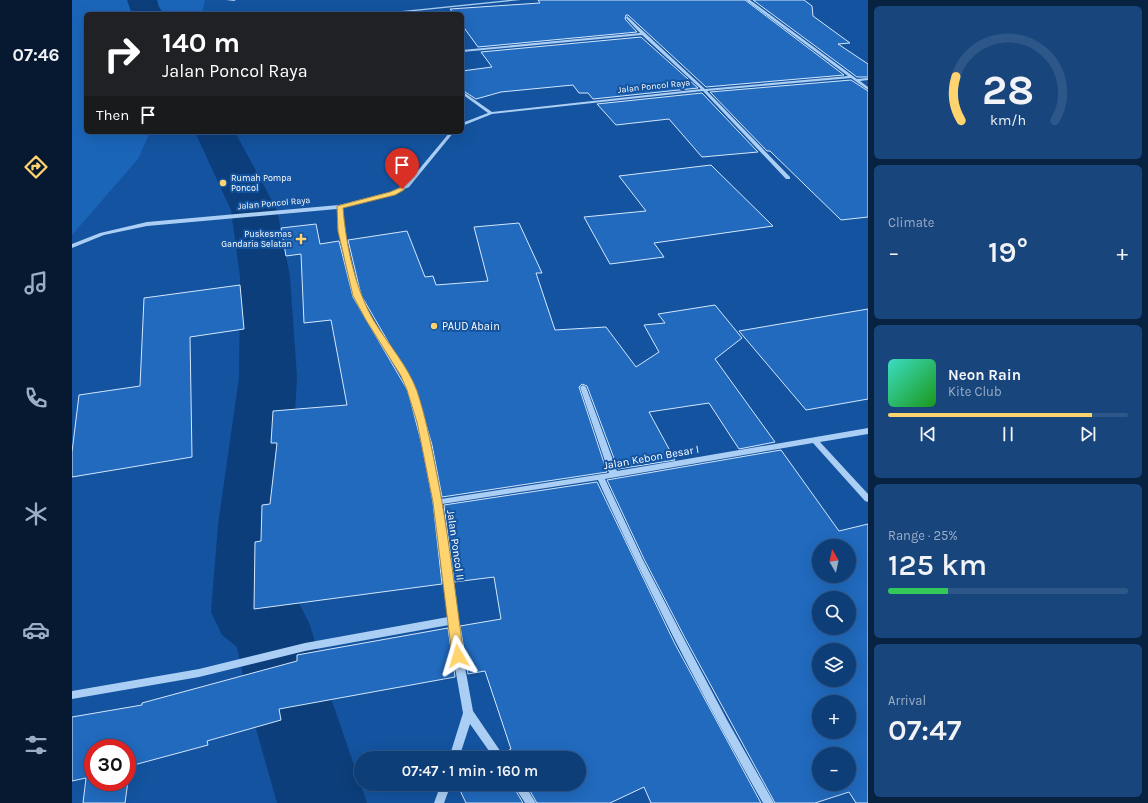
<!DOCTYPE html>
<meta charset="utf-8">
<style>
:root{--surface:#0e3e77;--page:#17457c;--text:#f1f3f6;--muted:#9baec6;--line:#2e5789;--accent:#ffd36e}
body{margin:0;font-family:Karla,sans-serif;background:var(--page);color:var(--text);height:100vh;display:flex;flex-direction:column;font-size:15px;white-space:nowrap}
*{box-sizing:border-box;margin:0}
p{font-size:13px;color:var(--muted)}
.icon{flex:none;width:22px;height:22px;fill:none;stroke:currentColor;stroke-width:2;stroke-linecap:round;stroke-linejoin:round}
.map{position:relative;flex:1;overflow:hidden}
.sheet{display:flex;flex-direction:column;gap:6px;padding:6px;background:#082241;width:280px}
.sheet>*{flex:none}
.banner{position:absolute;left:12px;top:12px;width:380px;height:122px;border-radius:6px;box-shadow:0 4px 16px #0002,0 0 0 1px var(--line);background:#202124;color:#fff;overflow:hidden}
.needle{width:26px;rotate:351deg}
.fabs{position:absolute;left:740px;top:539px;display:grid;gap:8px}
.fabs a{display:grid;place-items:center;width:44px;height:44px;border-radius:50%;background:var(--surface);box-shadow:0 4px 16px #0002,0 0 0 1px var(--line);font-size:20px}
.speed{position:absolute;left:12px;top:739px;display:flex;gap:8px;font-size:20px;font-weight:700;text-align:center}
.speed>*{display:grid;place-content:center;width:52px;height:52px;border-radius:50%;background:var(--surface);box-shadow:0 4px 16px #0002,0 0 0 1px var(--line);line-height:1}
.speed .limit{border:6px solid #d22;background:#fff;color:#111}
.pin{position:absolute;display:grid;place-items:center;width:34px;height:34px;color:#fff;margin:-41px -17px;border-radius:50% 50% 50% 0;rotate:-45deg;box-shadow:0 0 4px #0007}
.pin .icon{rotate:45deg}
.me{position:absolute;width:44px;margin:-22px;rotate:353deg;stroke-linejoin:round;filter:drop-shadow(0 0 3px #0008)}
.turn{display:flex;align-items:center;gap:14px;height:84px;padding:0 12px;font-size:18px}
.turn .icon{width:52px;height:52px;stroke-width:2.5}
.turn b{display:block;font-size:28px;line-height:34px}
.then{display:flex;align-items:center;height:38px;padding:0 12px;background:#0003;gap:8px;font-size:15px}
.big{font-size:30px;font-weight:600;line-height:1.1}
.sheet .tile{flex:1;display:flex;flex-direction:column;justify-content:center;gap:6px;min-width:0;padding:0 14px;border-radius:6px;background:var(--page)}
.sheet .dial{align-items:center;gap:0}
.dial svg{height:104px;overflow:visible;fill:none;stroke:var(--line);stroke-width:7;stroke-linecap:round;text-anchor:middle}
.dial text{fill:var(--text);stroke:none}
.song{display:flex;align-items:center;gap:12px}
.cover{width:48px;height:48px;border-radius:6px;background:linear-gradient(135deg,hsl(170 70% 55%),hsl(120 70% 35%))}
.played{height:4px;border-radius:2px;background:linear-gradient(90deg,var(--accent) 85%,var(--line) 85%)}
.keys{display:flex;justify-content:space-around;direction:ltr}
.heat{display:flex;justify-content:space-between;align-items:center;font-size:22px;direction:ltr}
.charge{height:6px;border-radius:3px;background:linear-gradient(90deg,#34c759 25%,var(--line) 0)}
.trip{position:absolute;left:282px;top:751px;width:232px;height:40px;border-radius:20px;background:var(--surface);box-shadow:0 4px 16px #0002,0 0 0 1px var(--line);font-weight:600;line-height:40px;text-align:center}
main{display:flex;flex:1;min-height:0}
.tabs{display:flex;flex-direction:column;width:72px;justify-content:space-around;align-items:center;background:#061930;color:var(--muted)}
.tabs .icon{width:28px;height:28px}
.tabs .active{color:var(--accent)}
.tabs b{font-size:18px;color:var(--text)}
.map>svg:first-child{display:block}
</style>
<main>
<nav class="tabs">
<b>07:46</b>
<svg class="icon active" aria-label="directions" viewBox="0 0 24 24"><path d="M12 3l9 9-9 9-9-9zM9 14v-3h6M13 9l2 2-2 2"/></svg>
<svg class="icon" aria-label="music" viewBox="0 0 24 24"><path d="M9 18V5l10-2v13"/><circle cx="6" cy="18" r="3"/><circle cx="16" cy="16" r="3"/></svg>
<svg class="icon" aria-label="phone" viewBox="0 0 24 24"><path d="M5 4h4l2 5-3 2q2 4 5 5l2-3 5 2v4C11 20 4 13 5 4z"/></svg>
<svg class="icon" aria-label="climate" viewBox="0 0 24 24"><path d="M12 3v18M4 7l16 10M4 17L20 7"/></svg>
<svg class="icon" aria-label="car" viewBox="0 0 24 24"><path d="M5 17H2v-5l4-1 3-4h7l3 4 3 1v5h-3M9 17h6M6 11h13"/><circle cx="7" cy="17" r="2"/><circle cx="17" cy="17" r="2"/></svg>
<svg class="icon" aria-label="filters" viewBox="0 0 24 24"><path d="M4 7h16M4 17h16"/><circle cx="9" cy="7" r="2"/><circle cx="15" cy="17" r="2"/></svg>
</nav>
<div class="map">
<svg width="796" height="803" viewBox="0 0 796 803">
<rect width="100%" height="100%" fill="#13539f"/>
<path fill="#1b65b9" d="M0,0h133l-3,14h-116v118h64l-12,27 -66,76z"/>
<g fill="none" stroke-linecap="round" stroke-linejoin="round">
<g fill="#0c3e7b" fill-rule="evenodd">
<path d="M55,0h30l2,7 5,7h-32z"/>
<path d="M123,132h40l42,78 13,67 7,101 -9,147 -1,73 11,3 12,24 23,79 34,99h-90l-28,-99 -12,-57 -15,-12 -11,-23 7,-87 21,-147 1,-101 -9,-67z"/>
</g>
</g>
<g fill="#216abe" stroke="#d4e7fd" fill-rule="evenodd">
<path d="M466,0h207l99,75 -138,12 -78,-72h-2l-1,4 12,13 -159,15 -16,-22v-11h-8l-4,-5 90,-6z"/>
<path d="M681,0h51l8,6 1,10 37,27 -12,1 30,20v13h-11z"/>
<path d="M569,37l57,51 -105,11 -5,-6h-9l-6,-8 -72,7 -25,7 -14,-9v-19l30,-4 -11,-15z"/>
<path d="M779,80l17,11v126l-27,3 -71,-69h-3l-57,-59z"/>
<path d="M630,93l56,59 -56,5 -33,-38 -53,6 -19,-21z"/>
<path d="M639,165l62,61 -119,17 10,14 -54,7 -26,-47 62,-6 -27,-35z"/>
<path d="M447,223l23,50h-6l19,57 51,-3 30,40 23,-15 -15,-27 21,-2 -7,-9 57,-9 27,33 -27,21 60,83 -36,7 -30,-46 -60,9 26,48 -57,9 -31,-83 -5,-2 -3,3 28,85 -165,25 -10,-52 -16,-55 -55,-95 -13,-55 59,-9 18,46 8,-1 3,9 52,-4 -14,-54z"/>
<path d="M244,224l4,20 19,-3 14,56 55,94 14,54 11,57 9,82 -188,25 1,-67 6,-1 1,-36 8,-1 7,-61h-6l2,-32 74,-6 -16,-85 -27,3 -3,-69 -15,2 -5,-28z"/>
<path d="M168,285l4,44 -54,8 2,120 -120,20v-25l7,-57 61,-9 4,-88z"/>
<path d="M796,309v90l-62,11 -67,-79z"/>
<path d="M709,450l58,81 29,-7v279h-12l-7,-11 -34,11h-40l-90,-165 -41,-79 -37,-79zM747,546h30v30h-30zM747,598h30v30h-30zM747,650h30v30h-30zM747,702h30v30h-30zM747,754h30v30h-30z"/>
<path d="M525,482l78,162 86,159h-110l-7,-16 -34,16h-73l-11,-19h53v-26h-73l-2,-5 7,-4 -26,-78 -17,3 -8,-48 41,-7 -7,-42 -40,5 -10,-77z"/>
<path d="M376,628l7,49 -176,32 2,11 -74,21 1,4 -78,21 -5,37h-42l3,-25 -14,3v-64l70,-12v-2l155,-42v-6zM21,748h34v34h-34z"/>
<path d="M385,784h55l11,19h-57z"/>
</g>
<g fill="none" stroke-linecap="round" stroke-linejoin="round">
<g fill="#abcef4" fill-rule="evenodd">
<path d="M154,0h10l-2,1z"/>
<path d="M437,0h12l-135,14h-13z"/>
<path d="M674,0h4l107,79 11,-1v2l-8,1 8,6v3l-17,-12 -144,13 83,86v2h-4l-83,-88 -211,23 -30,12v-3l26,-10 -26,-19v-3l30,21 209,-23 -59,-54 -180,17v-2l178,-17 -14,-15 1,-2 78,73 143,-13z"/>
<path d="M378,132h4l-45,55 -15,7 -52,14 2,23 16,65 13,24 35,56 7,14 16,55 10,54 168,-26 -29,-86 3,-2 3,2 31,84 251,-43v6l-48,8 48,52v8l-3,-1 -52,-58 -208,36 38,81 41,79 43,81 47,83h-11c-60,-105 -115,-213 -165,-323l-156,24 21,152 10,55 32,47h-11l-24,-34 -11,34h-10l14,-45 -10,-57 -4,-31 -144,26 -106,26 -127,22v-8l127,-22 106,-26 143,-26 -14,-115 -11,-57 -14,-55 -7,-14 -35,-56 -13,-24 -16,-65 -1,-22 -190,17 -43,9 -32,13v-4l28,-11 47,-11 192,-17 51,-13 15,-7 6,-6z"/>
<path d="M369,784h10l-7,19h-10z"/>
<path d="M441,784h11l12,19h-11z"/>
</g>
</g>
<path fill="#ffd36e" stroke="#a68948" d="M330,187h2v3l-9,5 -52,13c3,37 12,81 31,113 14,23 34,45 43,70 8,24 13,49 18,74 13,63 20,127 29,191l-1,4 -5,2 -4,-2 -2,-4 -19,-154 -16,-80 -10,-32 -6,-14 -35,-56 -13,-24 -15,-65 -1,-25 53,-14z"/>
<g fill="#ffd36e" stroke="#13539f" stroke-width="1.5">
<circle cx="151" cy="183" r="4"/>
<path d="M227 233h4v4h4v4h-4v4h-4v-4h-4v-4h4z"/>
<circle cx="362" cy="326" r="4"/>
</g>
<g text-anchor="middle" stroke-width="4" stroke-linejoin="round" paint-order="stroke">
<g font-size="9" fill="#fff" stroke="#13539f">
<text transform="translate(582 86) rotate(-6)" y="3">Jalan Poncol Raya</text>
<text transform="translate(202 203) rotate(-5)" y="3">Jalan Poncol Raya</text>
</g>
<g font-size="9" fill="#fff" stroke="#13539f" text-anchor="start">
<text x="159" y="181">Rumah Pompa<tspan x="159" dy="10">Poncol</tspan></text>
<text x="220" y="237" text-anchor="end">Puskesmas<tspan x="220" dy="10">Gandaria Selatan</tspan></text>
</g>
<g font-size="11" fill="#fff" stroke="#13539f" text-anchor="start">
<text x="370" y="330">PAUD Abain</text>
</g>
<g font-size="11" fill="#fff" stroke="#13539f">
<text transform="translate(579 457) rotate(-10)" y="4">Jalan Kebon Besar I</text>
<text transform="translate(384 545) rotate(82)" y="4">Jalan Poncol II</text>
</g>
</g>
</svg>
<div class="fabs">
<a><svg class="needle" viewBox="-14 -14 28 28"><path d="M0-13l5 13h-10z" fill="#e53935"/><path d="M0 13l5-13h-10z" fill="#9baec6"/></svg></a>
<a><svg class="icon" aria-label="search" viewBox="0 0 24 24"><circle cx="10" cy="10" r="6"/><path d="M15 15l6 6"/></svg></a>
<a><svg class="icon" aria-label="layers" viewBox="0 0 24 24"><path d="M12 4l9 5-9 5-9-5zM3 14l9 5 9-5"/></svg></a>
<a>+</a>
<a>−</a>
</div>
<div class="speed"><div class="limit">30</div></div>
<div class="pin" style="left:330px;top:189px;background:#d93025"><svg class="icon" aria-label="arrive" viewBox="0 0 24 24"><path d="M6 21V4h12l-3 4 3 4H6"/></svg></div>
<svg class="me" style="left:386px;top:656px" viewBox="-20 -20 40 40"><path d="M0-17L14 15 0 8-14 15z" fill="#ffd36e" stroke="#fff" stroke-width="4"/></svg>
<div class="trip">07:47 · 1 min · 160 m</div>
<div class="banner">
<div class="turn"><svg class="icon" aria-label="right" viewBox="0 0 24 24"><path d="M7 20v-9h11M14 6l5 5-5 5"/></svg><div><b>140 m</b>Jalan Poncol Raya</div></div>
<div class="then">Then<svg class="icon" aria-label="arrive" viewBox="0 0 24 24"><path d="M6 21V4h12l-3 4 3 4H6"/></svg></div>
</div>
</div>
<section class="sheet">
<div class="tile dial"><svg viewBox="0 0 100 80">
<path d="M14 69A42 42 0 1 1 86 69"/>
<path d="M14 69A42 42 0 0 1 10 35" stroke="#ffd36e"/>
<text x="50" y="56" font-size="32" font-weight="700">28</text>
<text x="50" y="72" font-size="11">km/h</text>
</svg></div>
<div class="tile"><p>Climate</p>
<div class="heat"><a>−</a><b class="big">19°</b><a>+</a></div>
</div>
<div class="tile">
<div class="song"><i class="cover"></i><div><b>Neon Rain</b><p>Kite Club</p></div></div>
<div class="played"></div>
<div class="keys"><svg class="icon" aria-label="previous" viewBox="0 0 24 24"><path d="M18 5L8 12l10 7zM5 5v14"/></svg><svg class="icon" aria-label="pause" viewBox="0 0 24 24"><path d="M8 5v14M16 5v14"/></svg><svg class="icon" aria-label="next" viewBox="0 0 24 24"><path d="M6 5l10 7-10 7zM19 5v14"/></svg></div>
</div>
<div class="tile"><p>Range · 25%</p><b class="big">125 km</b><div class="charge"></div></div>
<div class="tile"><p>Arrival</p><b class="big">07:47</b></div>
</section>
</main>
